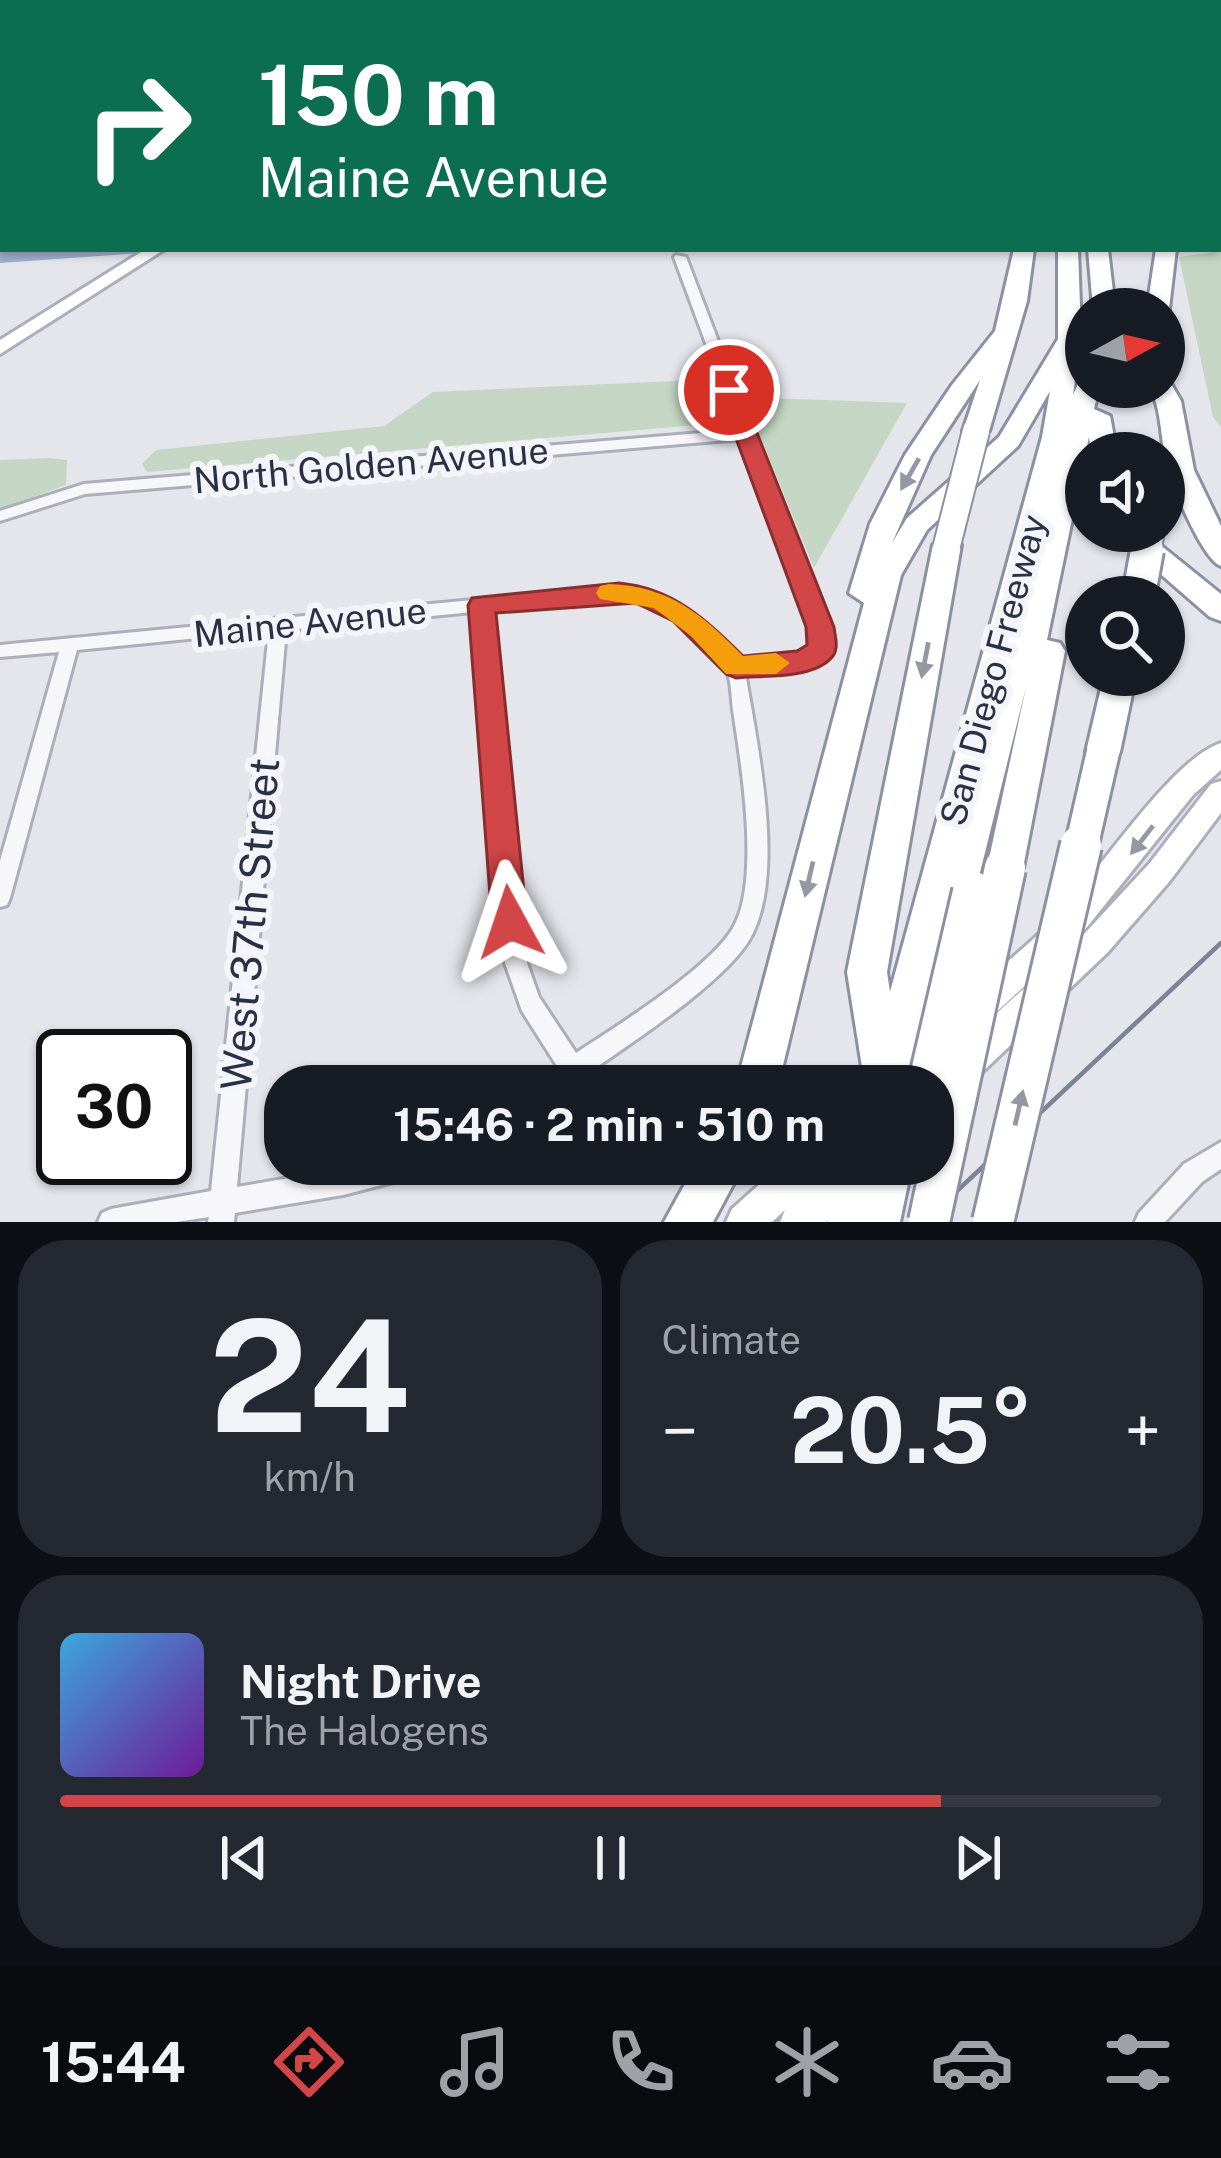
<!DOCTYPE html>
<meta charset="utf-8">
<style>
:root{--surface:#171b24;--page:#242831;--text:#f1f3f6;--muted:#9ea1a6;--line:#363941;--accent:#d34648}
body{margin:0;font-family:"Public Sans",sans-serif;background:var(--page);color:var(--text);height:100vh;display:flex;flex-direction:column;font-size:45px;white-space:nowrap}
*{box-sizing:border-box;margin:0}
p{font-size:39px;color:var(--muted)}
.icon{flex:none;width:66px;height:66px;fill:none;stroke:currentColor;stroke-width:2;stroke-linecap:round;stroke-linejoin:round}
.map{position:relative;height:1222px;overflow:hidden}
.sheet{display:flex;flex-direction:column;gap:18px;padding:18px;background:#0d0f14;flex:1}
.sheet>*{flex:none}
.guide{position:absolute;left:0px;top:0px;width:1221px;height:252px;box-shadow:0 3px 9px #0004;background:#0b6e4f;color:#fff;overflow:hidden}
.needle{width:78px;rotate:82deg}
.fabs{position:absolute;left:1065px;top:288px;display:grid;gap:24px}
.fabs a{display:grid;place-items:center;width:120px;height:120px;border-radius:50%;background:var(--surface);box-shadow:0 3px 9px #0004;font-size:60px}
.speed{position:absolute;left:36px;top:1029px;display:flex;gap:24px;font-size:60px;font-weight:700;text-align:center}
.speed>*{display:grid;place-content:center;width:156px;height:156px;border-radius:50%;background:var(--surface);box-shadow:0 3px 9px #0004;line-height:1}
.speed .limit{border:6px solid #111;border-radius:18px;background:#fff;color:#111}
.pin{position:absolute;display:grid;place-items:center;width:102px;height:102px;color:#fff;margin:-51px;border:6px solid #fff;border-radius:50%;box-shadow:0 3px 12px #0007}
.me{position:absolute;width:132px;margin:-66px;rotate:355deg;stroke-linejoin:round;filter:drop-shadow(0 0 9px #0008)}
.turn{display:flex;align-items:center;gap:42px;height:252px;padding:0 60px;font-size:54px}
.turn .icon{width:156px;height:156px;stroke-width:2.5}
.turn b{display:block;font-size:84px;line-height:102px}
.big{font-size:90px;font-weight:700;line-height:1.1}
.sheet .widget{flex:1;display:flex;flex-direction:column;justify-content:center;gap:18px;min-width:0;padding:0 42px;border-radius:48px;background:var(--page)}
.sheet .dial{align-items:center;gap:0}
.dial b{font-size:156px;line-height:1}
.song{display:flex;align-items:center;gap:36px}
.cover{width:144px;height:144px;border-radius:18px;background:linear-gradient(135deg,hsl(200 70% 55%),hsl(280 70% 35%))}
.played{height:12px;border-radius:6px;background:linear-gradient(90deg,var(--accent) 80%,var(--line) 80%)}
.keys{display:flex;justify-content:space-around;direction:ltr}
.heat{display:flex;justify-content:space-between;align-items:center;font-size:66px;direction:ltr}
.sheet .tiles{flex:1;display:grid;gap:18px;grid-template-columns:1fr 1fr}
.widget:last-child{grid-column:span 2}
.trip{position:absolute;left:264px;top:1065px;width:690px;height:120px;border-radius:48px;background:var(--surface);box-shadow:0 3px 9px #0004;font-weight:700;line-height:120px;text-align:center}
.tab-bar{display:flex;height:192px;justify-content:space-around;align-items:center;background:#090b0e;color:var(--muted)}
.tab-bar .icon{width:84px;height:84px}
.tab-bar .on{color:var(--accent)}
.tab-bar b{font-size:54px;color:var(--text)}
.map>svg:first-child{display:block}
</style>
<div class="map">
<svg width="1221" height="1222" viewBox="0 0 1221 1222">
<rect width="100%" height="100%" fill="#e4e6ec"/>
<g fill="#c6d6c4">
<path d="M1221,251v176l-8,-10 -34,-160z"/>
<path d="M718,379l10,42 -7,2 -574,49 -5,-8 14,-14 228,-24 49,-34z"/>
<path d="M744,397l163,6 -93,165z"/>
<path d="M49,458l18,2 -1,25 -66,24v-49z"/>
</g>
<path fill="#9eaecd" d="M0,196l3,53h195l-198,14z"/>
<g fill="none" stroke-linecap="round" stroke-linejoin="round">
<g stroke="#acafba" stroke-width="6">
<g id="minor">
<path d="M28,0h8l-3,3h-8z"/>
<path d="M118,0h8l-2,3h-8z"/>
<path d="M282,0h52l-20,3h-52z"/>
<path d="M456,0h9l-4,3h-9z"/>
<rect x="607" y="0" width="8" height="3"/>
<rect x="0" y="20" width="3" height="4"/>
<rect x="0" y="38" width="3" height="8"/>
<rect x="0" y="104" width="3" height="6"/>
<path d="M676,255l10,2 145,381 -9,23 -77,11c12,71 40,198 7,263 -23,46 -131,115 -176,146l-8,5h-32l4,-8 17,-12 -35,-55 -17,-48 -32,-351 -187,18 -49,557 135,-23h59l-3,9 -85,22 -108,18 -1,9h-26l1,-5 -33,5h-78l4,-9 9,-4 100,-18 58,-560 -192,19 -67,248 -3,7 -7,2v-46l59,-209 -59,5v-12l619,-59c55,9 83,35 121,74l69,-9 6,-13 -74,-199 -656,55 -85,27v-10l84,-27 654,-54 -64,-173zM619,598c41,7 81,33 105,68 8,11 7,30 9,44 8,53 28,171 0,218 -23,40 -116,98 -157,125l-37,-56 -12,-34 -37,-353z"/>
<path d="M1221,1142v27l-19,13 -37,40h-30l4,-9 45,-49z"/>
</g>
</g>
<g stroke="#acafba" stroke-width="6">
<g id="secondary">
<path d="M146,249h19l-165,105v-14z"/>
<path d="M1221,743v27l-28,25 -110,137 -93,86 -11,5 -11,-5 -5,-11 5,-11c31,-28 67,-55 95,-87 38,-40 109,-150 158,-166z"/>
<path d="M1221,781v32l-52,69 -61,70 -131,125 -12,5 -12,-5 -5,-12 5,-12 133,-121 63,-68 62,-80z"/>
<path d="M782,1164h45l-5,11 13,-11h44l-5,13 -48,45h-46l5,-12 -13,12h-46l6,-13z"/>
</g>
</g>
<g stroke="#8a91a3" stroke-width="6">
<g id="motorway">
<path d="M864,0h17l2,3h-17z"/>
<path d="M943,0h16l2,3h-16z"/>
<path d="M991,0h23l-25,3z"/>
<path d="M1031,0h34l3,3h-34z"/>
<path d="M1071,0h34l3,3h-34z"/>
<path d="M1171,0h33l3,3h-33z"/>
<rect x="1218" y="41" width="3" height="8"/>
<path d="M1221,108v14l-3,1v-14z"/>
<rect x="0" y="146" width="3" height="10"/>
<path d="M1014,249h20l-7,52 -38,130 -13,8 -13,-8 17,-51 -49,75 -39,88 15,-25 92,-81 59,-98v-90h20l3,84 -8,62 6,-13 7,-2v7h13l-5,22 16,7 7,37h-26l-2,-16 -42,203 13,3 5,8 -42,217 -5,11 -13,5 -13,-5 -5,-11 39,-181 -56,226 -6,12 -18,3 -39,158h-42l-18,-114 86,-427 14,-9 14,9 -74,427 3,20 152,-555 8,-46 -32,55 -91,84 -26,45 -123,511h-42l128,-483 -15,-10 21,-69 35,-69 47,-70 43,-54z"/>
<path d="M1088,249h20l7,60h-22z"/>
<path d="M1156,249h20l-7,60 -5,5v-5h-17z"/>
<path d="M1164,380l6,2 11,19 13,69 27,56v40c-17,-5 -47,-76 -53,-96 -8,-28 -5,-57 -18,-83h14z"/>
<path d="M1111,531h32l78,63v27l-11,-4z"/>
<path d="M1104,675h32l-16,77 -5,10 -12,3 -12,-3 -5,-10z"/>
<path d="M696,1164h48l-31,58h-49z"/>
<path d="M844,1164h68l-12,58h-73z"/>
</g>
</g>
<use href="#minor" fill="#f7f7fa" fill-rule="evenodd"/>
<use href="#secondary" fill="#fff" fill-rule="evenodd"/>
<use href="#motorway" fill="#fff" fill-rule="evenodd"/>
<path stroke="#7c8396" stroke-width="4.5" d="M924,1222l297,-279"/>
<g stroke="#8a91a3" stroke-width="30" stroke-linecap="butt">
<g id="motorway-bridge-far2">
<path d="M947,545l29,-114"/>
<path d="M1147,553l4,-22"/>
</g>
</g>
<g stroke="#8a91a3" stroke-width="38" stroke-linecap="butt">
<g id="motorway-bridge-far1">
<path d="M1140,589l7,-39"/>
<path d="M1081,848l22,-96"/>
</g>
</g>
<g stroke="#8a91a3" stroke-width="46" stroke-linecap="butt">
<g id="motorway-bridge">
<path d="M928,1086l45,-194"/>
<path d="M929,1222l76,-354"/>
<path d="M993,1222l88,-377"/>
</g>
</g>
<use href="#motorway-bridge-far2" stroke="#fff" stroke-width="26"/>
<use href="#motorway-bridge-far1" stroke="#fff" stroke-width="32"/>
<use href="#motorway-bridge" stroke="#fff" stroke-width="40"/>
</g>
<defs><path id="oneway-solid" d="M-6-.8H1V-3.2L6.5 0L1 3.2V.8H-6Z" transform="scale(3)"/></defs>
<g fill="#9498a2">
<use href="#oneway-solid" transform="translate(910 474) rotate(120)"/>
<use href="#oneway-solid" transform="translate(925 660) rotate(101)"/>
<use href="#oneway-solid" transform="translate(1142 840) rotate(128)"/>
<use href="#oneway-solid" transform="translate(809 879) rotate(103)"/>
<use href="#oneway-solid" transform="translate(1019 1108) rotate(-77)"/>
</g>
<path fill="#d34648" stroke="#892e2f" stroke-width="3" d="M729,383l11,7 94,237c1,9 5,21 -1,29 -19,24 -70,19 -97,22l-10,-4 -53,-53 -37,-18 -140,10 31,309 -5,11 -12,5 -13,-5 -5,-11 -24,-317 4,-7 147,-15c54,5 86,36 124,73l54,-5 10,-6 -1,-18 -88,-237z"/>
<path fill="#f59e0b" d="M609,584c60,2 93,30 134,72l33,-3 14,10 -14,11h-50l-35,-38 -37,-28 -54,-9 -4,-6 4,-7z"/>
<g text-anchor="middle" stroke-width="12" stroke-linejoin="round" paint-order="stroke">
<g font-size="36" fill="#2a3045" stroke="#f4f5f9">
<text transform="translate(371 465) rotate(-5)" y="13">North Golden Avenue</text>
<text transform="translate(310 622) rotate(-6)" y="13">Maine Avenue</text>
<text transform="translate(993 670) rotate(-75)" y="13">San Diego Freeway</text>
</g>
<g font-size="42" fill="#2a3045" stroke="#f4f5f9">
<text transform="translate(250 924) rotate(-85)" y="15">West 37th Street</text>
</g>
</g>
</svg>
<div class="fabs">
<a><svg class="needle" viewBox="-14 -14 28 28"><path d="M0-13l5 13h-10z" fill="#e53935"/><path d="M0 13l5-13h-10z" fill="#9ea1a6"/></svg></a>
<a><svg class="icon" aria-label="sound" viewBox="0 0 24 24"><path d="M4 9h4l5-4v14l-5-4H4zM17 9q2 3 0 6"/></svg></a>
<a><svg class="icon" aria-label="search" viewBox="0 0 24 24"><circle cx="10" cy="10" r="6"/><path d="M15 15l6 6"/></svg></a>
</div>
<div class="speed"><div class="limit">30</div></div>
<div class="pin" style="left:729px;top:390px;background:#d93025"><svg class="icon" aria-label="arrive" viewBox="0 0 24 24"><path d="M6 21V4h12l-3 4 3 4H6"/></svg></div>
<svg class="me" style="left:510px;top:922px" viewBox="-20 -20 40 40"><path d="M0-17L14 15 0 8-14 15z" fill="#d34648" stroke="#fff" stroke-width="4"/></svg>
<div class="trip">15:46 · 2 min · 510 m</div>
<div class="guide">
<div class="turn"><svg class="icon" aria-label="right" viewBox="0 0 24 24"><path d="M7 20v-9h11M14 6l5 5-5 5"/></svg><div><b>150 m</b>Maine Avenue</div></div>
</div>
</div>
<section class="sheet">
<div class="tiles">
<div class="widget dial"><b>24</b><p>km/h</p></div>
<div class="widget"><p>Climate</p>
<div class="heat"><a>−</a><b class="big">20.5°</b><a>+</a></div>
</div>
<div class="widget">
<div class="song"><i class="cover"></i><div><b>Night Drive</b><p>The Halogens</p></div></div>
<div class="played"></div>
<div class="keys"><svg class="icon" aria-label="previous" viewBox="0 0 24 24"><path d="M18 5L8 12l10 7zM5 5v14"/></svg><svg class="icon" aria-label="pause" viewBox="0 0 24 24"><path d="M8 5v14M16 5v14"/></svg><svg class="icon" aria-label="next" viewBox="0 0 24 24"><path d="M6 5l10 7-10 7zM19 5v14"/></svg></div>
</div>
</div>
</section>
<nav class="tab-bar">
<b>15:44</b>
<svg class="icon on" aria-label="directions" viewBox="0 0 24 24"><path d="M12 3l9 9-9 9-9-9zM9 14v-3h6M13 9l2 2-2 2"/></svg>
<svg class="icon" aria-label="music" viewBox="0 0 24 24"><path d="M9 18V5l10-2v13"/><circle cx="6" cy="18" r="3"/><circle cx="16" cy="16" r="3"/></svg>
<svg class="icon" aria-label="phone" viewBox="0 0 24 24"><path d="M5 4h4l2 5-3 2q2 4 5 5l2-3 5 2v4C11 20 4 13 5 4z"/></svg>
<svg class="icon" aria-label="climate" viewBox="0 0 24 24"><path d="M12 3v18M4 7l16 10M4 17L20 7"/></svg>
<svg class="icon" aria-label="car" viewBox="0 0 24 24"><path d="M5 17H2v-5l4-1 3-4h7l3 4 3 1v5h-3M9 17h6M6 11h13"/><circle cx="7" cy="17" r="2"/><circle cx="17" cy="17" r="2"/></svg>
<svg class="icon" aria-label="filters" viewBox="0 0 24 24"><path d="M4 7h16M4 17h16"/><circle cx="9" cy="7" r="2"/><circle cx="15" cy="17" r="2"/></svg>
</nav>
